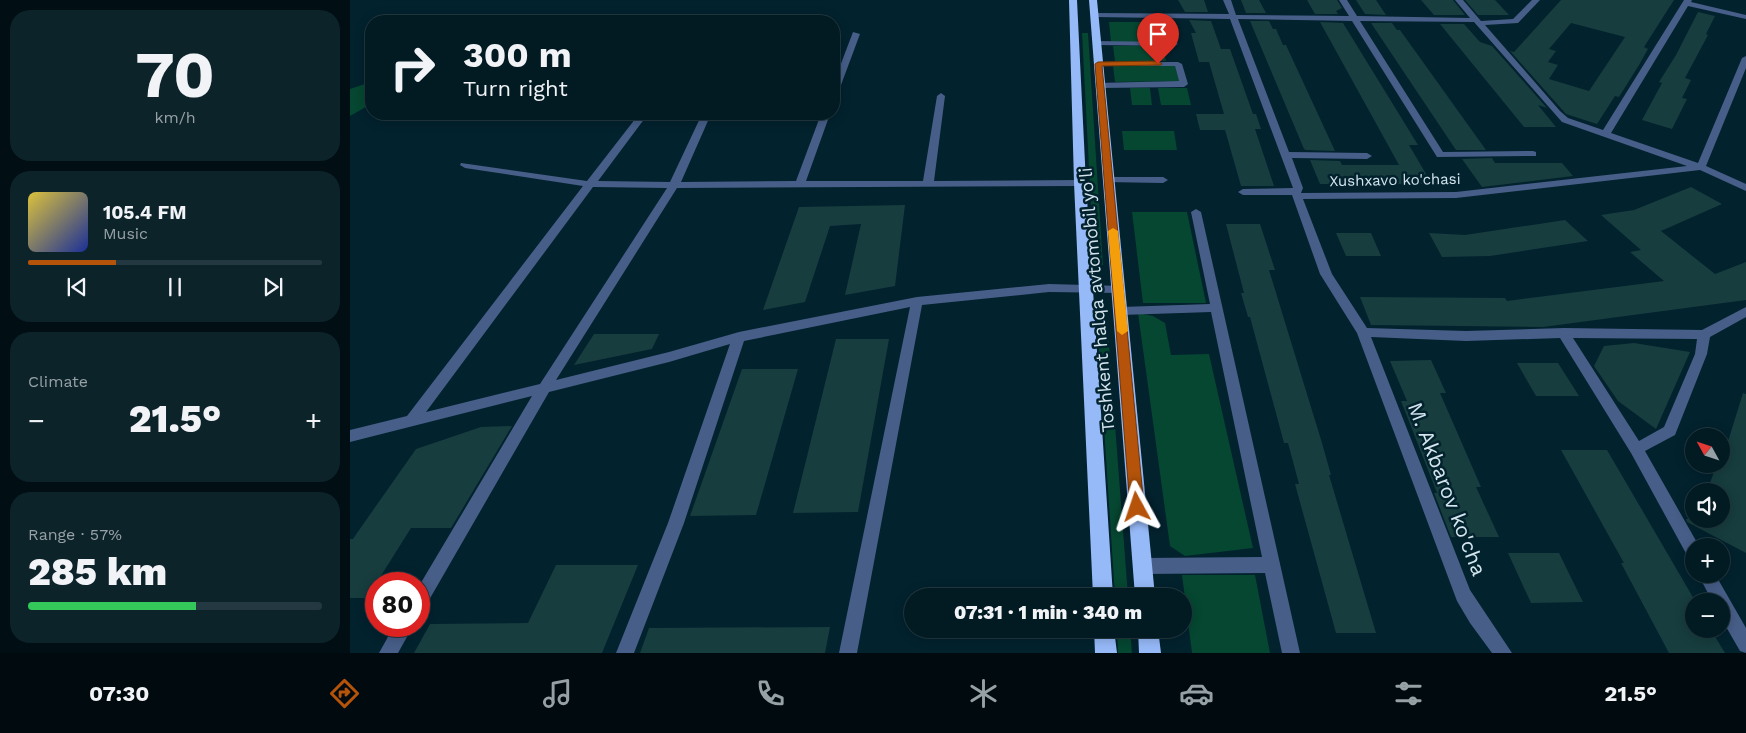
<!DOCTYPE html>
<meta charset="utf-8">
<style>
:root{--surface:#021a22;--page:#0c232a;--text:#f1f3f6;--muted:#96a1a5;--line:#233840;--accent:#b45309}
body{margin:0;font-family:"Work Sans",sans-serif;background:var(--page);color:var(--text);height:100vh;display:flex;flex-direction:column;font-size:19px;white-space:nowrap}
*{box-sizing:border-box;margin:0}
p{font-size:16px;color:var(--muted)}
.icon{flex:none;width:28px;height:28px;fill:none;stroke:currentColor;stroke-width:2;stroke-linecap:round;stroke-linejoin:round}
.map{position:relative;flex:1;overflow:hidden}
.panel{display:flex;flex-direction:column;gap:10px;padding:10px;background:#010e13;width:350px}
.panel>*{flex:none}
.guide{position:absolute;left:15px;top:15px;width:475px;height:105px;border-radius:20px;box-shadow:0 2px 12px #0003,0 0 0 1px var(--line);background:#021a22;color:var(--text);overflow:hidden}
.needle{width:32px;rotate:310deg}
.controls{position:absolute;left:1335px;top:428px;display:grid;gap:10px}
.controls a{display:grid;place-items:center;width:45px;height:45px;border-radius:50%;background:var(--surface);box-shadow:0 2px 12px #0003,0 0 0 1px var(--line);font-size:25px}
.speed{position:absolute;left:15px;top:572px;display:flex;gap:10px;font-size:25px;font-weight:700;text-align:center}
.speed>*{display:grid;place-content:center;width:65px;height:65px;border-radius:50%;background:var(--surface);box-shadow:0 2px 12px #0003,0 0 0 1px var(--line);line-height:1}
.speed .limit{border:8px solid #d22;background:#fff;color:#111}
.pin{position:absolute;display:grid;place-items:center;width:42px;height:42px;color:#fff;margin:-51px -21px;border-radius:50% 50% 50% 0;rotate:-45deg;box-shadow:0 0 5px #0007}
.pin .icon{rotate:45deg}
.me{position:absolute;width:55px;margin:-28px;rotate:355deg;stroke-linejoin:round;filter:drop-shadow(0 0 4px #0008)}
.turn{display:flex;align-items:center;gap:18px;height:105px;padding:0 15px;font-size:22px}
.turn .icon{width:65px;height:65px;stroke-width:2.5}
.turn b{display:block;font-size:35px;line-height:42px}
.big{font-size:38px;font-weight:800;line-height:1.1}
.panel .widget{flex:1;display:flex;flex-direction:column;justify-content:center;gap:8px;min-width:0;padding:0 18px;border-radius:20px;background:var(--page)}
.panel .dial{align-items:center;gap:0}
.dial b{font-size:65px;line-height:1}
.song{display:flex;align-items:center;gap:15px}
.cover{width:60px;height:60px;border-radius:8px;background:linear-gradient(135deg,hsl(50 70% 55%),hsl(230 70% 35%))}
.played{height:5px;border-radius:2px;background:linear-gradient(90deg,var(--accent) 30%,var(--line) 30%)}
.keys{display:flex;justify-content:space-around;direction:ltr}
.heat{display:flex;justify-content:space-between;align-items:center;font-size:28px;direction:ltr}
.charge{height:8px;border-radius:4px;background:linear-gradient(90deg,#34c759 57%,var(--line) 0)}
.trip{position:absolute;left:554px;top:588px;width:288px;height:50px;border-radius:25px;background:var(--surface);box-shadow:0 2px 12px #0003,0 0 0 1px var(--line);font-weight:800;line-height:50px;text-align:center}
.tabs{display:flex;height:80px;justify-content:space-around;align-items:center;background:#010a0e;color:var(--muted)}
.tabs .icon{width:35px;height:35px}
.tabs .selected{color:var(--accent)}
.tabs b{font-size:22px;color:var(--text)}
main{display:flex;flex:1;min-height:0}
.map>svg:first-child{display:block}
</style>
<main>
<section class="panel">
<div class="widget dial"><b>70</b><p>km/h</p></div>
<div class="widget">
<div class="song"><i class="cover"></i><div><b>105.4 FM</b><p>Music</p></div></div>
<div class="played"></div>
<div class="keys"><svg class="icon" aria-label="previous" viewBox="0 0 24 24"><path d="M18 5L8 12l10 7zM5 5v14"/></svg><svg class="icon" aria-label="pause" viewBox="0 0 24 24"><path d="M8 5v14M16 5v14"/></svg><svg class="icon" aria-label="next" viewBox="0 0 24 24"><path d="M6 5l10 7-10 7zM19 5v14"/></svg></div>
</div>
<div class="widget"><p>Climate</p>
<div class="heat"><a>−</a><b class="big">21.5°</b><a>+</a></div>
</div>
<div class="widget"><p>Range · 57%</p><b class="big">285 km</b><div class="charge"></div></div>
</section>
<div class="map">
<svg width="1396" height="653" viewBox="0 0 1396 653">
<rect width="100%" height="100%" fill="#02222e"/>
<g fill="#054731">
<path d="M759,22h49l4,20h-51z"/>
<path d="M732,33h6l15,232h-9z"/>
<path d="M763,46h49l4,15h-51z"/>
<path d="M763,66h62l4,15 -64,1z"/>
<path d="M21,82v22l-21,12v-27z"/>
<path d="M780,88h20l2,17h-20z"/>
<path d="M808,88h29l4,17h-30z"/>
<path d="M772,131h52l3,19h-53z"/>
<path d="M782,212h55l19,91h-63z"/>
<path d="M788,313l15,3 12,7 6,32 38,-1 44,194 -68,8 -15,-10z"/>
<path d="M747,319h10l21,277h-13z"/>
<path d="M832,575h73l15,78h-78z"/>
<path d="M767,629h13l2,24h-14z"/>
</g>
<g fill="#173d3e" fill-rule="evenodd">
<path d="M828,0h26l4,12h-23z"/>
<path d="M891,0h18l7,13h-20z"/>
<path d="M957,0h30l5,8 -6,3 2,3h-23z"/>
<path d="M1006,0h20l10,15 -21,-1z"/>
<path d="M1071,0h32l12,15h-31z"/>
<path d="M1115,0h30l14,15h-31z"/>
<path d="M1211,0h113l-30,47 4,2 -9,16 -20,32 -4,-1 -18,28 -31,-10 -56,-63 4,1zM1221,23l54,14 -36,54 -40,-12 9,-14 -10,-3 8,-11 -7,-2z"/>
<path d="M1348,12l17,4 -9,18 2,1 -23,43 6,2 -9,18 5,1 -15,30 -30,-9 20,-37 -3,-1 17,-27z"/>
<path d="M839,20l22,1 10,28h9l23,65h3l5,15h-6l19,57h-33l-16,-56h-25l-4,-16h28l-15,-52h-10l-8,-29h5z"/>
<path d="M900,21h19l4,8h3l7,16h3l49,106 -29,-1 -2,-1z"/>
<path d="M970,22l23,1 75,122h-9l23,39h-112l-10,-24 30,1 2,4h57z"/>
<path d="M1021,23h21l5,7h3l86,120h-30z"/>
<path d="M1090,24h24l16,18 12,4 55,62 -9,-3 18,22h-32z"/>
<path d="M1142,158l3,5h67l11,13 -91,11 -20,-28z"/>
<path d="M1341,187l31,17 -61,27 54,43 31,-12v38l-203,27 -172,-2 -11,-28 145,1 2,3 157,-20 -34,-29 11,-2 -40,-35 33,-5z"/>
<path d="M555,205l-10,81 -50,9 16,-71 -31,2 -25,76 -42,8 36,-103z"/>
<path d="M1215,220l23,21 -98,15 -48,1 -13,-24 36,2z"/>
<path d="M876,224h34l15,46h-6l53,173 9,32h-2l47,158h-40l-41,-149h4l-11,-41h-4l-34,-126h-2l-7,-24h3z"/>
<path d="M986,233h35l10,23h-35z"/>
<path d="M244,334h65l-7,15 -78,16z"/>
<path d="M486,339h53l-31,173 -65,1z"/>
<path d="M1284,343l56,9 -34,77 -38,-28 -24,-35 10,-20z"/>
<path d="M1081,360l15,33h-6l41,94h-5l23,50h-48l-17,-44h3l-36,-92h6l-17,-40z"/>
<path d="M1167,363h41l21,33h-43z"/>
<path d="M392,369h56l-42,146 -66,1z"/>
<path d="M1393,393l3,1v159l-59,-31 -1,-3h35v-28h-14l10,-27h4z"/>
<path d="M162,426l-61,102h-40l-44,70h-17v-59h3l4,-6 59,-84 65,-22z"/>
<path d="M1211,450h46l87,149v31h17l14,23h-56l-48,-90h3z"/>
<path d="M1158,553h51l24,49 -52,1z"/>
<path d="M206,565h82l-36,88h-188l16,-29 98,-1z"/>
<path d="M480,627l-5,26h-185l9,-25z"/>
</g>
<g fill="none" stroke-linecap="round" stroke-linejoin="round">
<g fill="#475e88" fill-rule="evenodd">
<path d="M873,0h8l5,15 113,1 -10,-16h8l10,16 113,2 -15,-18h8l18,21 32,-2 19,-19h8l-22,23 -33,2 75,86 8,7 35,12 81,-130h8l-1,2 55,13v4l-58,-13 -77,127 87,30 44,-105 4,-2v12l-40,98 40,18v7l-46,-21 -244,28 -153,1 29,75 35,54 99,3 98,-3 138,2 44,-23v10l-36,20 -3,17 -32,81 -30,16 54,95h-5v13l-6,-2 -57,-104 -71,-115 -94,3 -95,-4 99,253 42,63h-20l-22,-30 -13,-22 -100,-268 -37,-59 -28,-79h-49l-5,-3 5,-3 50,-1 -63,-169 -136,-2 -4,-2 4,-2 135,1zM888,19l114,2 85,136 99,-1v-4l-3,-1 -90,1 -83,-131 114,1 88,100 125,44 -231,26 -155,1 2,-5 -11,-30 75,1 5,-3 -5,-3 -78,-1zM1223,338l124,1 -2,15 -31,73 -25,14z"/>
<path d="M503,32l7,2 -22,59 -4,3v-14z"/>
<path d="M744,41l80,1 4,2 -4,2 -77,-1h-3z"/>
<path d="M745,62h83l4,2 6,20 -4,3 -84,1 -4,-3 1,-2 82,-2 -4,-15h-77l-4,-2z"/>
<path d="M591,93l4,3 -11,85 146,-1 5,3 -5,3 -403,2 -121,192 113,-28 70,-20 178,-35 132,-13 74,2 2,3 -6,4 -70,-1 -127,13 -65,348h-18l71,-346 -166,34 -60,182 -50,130h-18l52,-130 62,-179 -61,18 -120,30 -124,215 -6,2v-23l113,-190 -182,46v-12l57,-14 176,-230 -118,-18 -5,-3 1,-2 126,18 52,-67h9l-50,67 72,1 32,-68h9l-30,68 115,-1 25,-67h9l-24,67h117l14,-85zM243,187l74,1 -127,196 -114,28z"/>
<path d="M759,177h54l5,3 -5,3 -58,-1 -1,-2z"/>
<path d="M846,209l5,3 99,441h-18l-17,-80 -123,1 -6,-3 -2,-5 2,-5 6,-3 120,-1 -51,-245 -90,3 -6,-4 6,-4 89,-3 -19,-92z"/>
<path d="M1348,574h17l31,54v25l-6,-2 -19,-33v-17h-9z"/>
<path d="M44,626h19l-15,27h-19z"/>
</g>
<g fill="#96b9f8" fill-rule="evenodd">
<path d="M719,0h8l9,183 27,413h-20l-19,-413z"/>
<path d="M739,0h8l58,596h-20z"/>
<path d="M744,629h20l3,24h-22z"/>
<path d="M788,629h20l3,24h-22z"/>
</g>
</g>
<path fill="#b45309" stroke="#753606" d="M808,61l4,3 -1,1 -59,1 42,441 -2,5 -5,1 -5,-1 -2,-5 -35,-443 3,-2z"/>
<path fill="#f59e0b" d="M763,228l5,3 10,100 -6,4 -5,-4 -9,-100z"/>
<g text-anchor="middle" stroke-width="5" stroke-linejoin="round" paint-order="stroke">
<g font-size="15" fill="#d4e5ee" stroke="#02222e">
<text transform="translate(1045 180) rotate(-1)" y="5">Xushxavo ko'chasi</text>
</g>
<g font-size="18" fill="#d4e5ee" stroke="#02222e">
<text transform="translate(747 300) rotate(-95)" y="6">Toshkent halqa avtomobil yo'li</text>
</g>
<g font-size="21" fill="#d4e5ee" stroke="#02222e">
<text transform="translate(1097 489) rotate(69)" y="7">M. Akbarov ko'cha</text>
</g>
</g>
</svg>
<div class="controls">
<a><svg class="needle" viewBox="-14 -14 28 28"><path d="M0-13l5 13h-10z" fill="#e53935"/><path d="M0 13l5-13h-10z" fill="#96a1a5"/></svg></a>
<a><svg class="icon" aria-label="sound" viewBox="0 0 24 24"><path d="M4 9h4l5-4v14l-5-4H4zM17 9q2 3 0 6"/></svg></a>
<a>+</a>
<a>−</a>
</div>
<div class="speed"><div class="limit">80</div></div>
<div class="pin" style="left:808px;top:64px;background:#d93025"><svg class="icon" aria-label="arrive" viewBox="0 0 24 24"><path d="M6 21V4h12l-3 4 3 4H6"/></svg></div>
<svg class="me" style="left:787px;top:507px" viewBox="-20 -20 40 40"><path d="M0-17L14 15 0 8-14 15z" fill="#b45309" stroke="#fff" stroke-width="4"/></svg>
<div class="trip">07:31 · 1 min · 340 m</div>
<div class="guide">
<div class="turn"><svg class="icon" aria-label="right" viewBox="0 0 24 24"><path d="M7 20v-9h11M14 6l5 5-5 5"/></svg><div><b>300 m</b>Turn right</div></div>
</div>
</div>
</main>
<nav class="tabs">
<b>07:30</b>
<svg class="icon selected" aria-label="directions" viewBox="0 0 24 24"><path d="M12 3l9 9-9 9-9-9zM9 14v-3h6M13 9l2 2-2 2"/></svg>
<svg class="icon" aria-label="music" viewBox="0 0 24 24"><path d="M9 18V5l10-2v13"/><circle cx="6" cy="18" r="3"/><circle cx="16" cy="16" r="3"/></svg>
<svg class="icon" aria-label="phone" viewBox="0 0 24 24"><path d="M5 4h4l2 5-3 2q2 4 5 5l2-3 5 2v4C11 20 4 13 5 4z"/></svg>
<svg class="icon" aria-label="climate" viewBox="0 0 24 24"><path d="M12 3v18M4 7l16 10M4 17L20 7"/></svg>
<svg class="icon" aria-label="car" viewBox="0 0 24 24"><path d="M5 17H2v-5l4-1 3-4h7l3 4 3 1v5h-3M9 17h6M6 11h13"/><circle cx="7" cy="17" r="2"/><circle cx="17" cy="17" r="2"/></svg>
<svg class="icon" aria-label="filters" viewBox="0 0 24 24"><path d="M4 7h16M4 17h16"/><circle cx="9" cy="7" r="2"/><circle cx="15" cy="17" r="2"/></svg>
<b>21.5°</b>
</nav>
